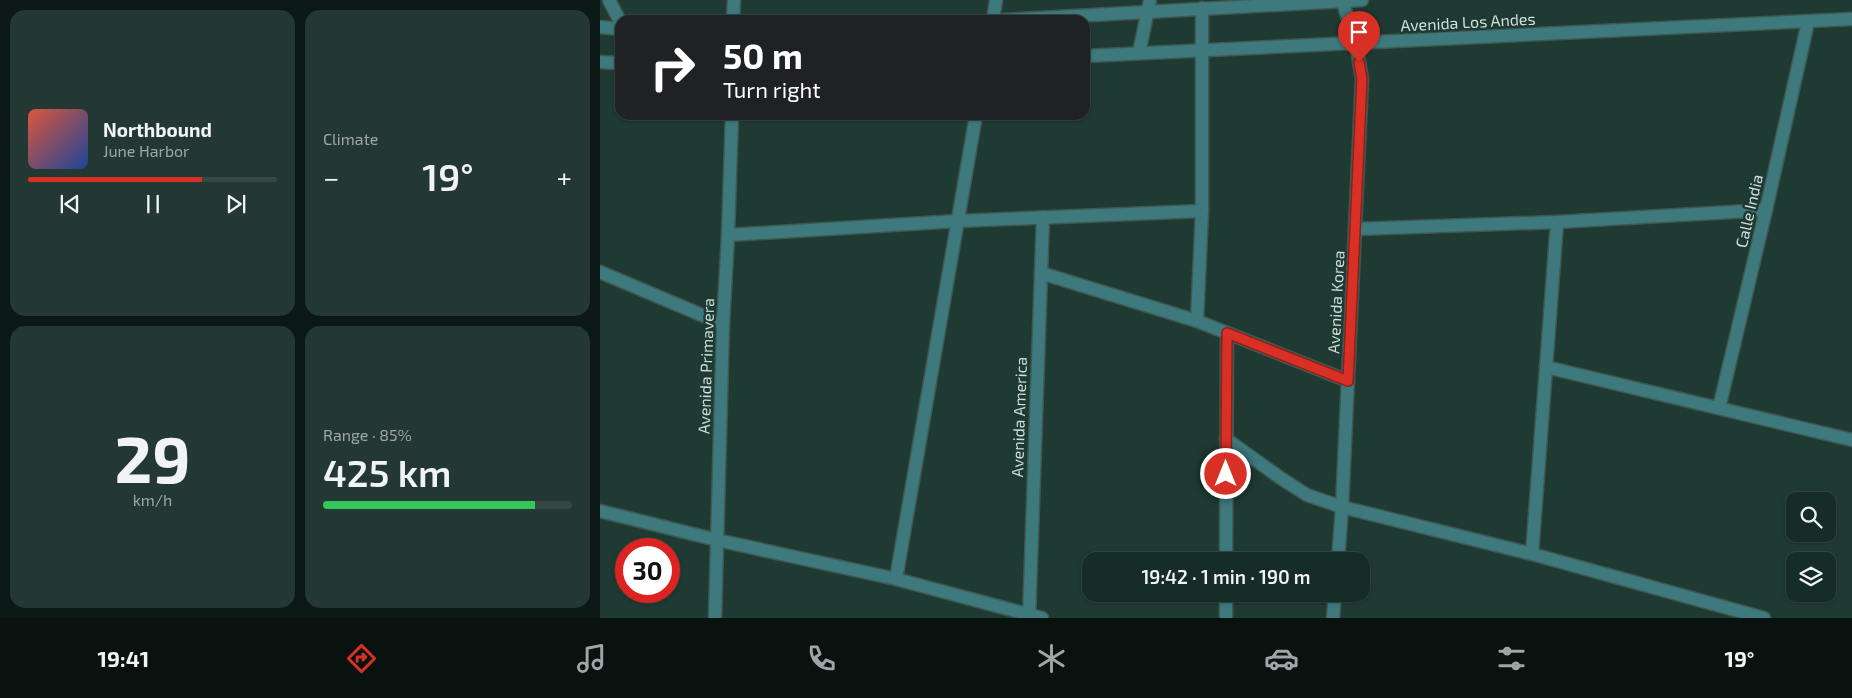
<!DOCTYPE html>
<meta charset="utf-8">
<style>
:root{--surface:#162c26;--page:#233832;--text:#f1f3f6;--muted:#9ea7a7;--line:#354843;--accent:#d93025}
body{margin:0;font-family:"Exo 2",sans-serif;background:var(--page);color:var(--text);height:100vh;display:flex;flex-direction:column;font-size:19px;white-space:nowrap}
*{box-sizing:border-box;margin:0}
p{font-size:16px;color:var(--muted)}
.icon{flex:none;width:28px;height:28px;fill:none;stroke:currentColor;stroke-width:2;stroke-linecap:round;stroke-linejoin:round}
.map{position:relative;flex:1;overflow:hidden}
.panel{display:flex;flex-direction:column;gap:10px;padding:10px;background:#0c1815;width:600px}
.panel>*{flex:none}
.top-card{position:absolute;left:15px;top:15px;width:475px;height:105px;border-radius:15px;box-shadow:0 1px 4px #0004,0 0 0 1px var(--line);background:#202124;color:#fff;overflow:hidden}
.fabs{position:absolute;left:1186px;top:492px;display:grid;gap:10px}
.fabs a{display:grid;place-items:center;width:50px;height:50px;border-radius:10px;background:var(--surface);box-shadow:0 1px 4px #0004,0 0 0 1px var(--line);font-size:25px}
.speed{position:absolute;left:15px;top:538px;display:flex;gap:10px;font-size:25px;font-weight:700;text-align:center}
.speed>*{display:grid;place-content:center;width:65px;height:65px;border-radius:50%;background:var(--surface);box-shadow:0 1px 4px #0004,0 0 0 1px var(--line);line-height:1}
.speed .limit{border:8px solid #d22;background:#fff;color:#111}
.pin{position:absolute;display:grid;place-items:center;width:42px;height:42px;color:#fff;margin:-51px -21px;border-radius:50% 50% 50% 0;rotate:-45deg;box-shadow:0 0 5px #0007}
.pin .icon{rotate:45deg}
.me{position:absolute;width:55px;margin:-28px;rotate:0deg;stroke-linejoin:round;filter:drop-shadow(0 0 4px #0008)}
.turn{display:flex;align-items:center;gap:18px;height:105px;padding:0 25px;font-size:22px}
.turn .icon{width:65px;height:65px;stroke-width:2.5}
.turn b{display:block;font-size:35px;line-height:42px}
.big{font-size:38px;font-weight:600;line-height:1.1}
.panel .card{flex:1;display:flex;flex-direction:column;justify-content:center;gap:8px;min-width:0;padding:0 18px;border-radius:15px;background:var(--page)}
.panel .dial{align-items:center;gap:0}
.dial b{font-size:65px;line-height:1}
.song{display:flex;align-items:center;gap:15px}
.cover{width:60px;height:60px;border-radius:8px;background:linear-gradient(135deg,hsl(10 70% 55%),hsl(220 70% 35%))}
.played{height:5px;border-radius:2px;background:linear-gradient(90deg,var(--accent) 70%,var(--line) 70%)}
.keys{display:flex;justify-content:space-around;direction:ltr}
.heat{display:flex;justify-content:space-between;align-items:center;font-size:28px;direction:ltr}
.charge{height:8px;border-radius:4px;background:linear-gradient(90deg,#34c759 85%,var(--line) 0)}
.panel .tiles{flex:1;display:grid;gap:10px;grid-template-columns:repeat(2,1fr)}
.trip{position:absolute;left:482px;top:552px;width:288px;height:50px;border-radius:15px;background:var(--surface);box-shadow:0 1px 4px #0004,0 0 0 1px var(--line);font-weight:600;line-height:50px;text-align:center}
.menu{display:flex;height:80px;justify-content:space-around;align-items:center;background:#09120f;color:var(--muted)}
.menu .icon{width:35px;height:35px}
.menu .active{color:var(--accent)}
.menu b{font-size:22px;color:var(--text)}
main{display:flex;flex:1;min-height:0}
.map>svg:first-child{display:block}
</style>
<main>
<section class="panel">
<div class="tiles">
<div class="card">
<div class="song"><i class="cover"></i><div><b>Northbound</b><p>June Harbor</p></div></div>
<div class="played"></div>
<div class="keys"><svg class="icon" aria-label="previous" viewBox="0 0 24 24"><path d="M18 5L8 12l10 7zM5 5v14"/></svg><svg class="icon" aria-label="pause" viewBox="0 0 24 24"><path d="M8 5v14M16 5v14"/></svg><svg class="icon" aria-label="next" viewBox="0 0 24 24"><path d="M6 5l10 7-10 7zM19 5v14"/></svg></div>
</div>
<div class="card"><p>Climate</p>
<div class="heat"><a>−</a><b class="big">19°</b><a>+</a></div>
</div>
<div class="card dial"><b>29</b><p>km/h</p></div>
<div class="card"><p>Range · 85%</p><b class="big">425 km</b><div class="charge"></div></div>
</div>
</section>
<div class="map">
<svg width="1252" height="618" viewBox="0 0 1252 618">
<rect width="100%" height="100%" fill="#1e3a32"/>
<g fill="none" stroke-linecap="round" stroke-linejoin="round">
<g stroke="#3e5850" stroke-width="15">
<g id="minor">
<path d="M9,0l11,21"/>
<path d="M133,20l1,-20"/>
<path d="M393,20l3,-20"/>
<path d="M403,20l359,-20"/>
<path d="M0,27l20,2"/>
<path d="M539,53l11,-53"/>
<path d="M485,56l767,-37"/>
<path d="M0,62l20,1"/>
<path d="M756,229l201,-7 209,-12"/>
<path d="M128,235l230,-14 244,-10"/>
<path d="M0,272l123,52"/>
<path d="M441,273l156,48 151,60"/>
<path d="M597,321l5,-110v-203"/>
<path d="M946,367l306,73"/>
<path d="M1119,408l47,-198 42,-188"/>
<path d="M626,439l56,40 25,16 35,12 190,47 232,64"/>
<path d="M0,511l117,29 179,39 146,39"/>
<path d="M932,554l25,-332"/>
<path d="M626,561l1,-228"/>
<path d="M738,561l4,-54 20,-428 -6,-35 -14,-44"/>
<path d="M296,579l80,-464"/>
<path d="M115,618l8,-294 5,-89 4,-120"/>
<path d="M429,618l14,-401"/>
<path d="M626,618v-24"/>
<path d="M733,618l2,-24"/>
</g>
</g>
<use href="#minor" stroke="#3d797d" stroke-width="12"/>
</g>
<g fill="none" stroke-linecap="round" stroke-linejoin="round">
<g stroke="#8d1f18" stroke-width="12">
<path id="route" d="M626,474l1,-141 121,48 14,-302 -3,-17"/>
</g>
<use href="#route" stroke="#d93025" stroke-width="9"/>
</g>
<g text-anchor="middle" stroke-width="5" stroke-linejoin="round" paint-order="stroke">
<g font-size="16" fill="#cfdfda" stroke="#1e3a32">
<text transform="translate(868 22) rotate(-3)" y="6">Avenida Los Andes</text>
<text transform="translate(1149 211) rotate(-77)" y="6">Calle India</text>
<text transform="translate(736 302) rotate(-87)" y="6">Avenida Korea</text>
<text transform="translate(106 366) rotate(-88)" y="6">Avenida Primavera</text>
<text transform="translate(419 417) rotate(-88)" y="6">Avenida America</text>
</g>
</g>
</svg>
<div class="fabs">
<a><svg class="icon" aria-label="search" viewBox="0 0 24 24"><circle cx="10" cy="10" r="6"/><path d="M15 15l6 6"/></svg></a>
<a><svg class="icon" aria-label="layers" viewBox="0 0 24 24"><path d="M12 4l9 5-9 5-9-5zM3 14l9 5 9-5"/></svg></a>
</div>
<div class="speed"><div class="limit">30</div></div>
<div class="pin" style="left:759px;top:62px;background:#d93025"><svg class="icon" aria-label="arrive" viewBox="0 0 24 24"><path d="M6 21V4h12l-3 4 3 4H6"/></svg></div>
<svg class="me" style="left:626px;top:474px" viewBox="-20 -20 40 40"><circle r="17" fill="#d93025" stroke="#fff" stroke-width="3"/><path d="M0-11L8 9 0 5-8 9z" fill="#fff"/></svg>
<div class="trip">19:42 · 1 min · 190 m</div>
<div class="top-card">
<div class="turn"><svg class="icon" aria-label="right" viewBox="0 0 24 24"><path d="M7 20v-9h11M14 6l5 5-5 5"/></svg><div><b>50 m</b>Turn right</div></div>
</div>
</div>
</main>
<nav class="menu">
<b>19:41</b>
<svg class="icon active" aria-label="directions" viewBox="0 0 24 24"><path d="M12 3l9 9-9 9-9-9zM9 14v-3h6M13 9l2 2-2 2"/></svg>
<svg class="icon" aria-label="music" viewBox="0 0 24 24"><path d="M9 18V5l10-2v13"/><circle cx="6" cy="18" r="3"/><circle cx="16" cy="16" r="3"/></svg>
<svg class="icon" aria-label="phone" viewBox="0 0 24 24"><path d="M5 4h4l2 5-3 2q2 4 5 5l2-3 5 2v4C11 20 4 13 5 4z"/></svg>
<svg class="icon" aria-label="climate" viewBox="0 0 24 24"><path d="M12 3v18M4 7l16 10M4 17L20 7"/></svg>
<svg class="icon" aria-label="car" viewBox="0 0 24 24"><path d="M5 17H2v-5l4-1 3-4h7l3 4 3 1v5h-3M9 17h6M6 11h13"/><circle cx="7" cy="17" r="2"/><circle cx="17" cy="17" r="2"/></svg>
<svg class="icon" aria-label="filters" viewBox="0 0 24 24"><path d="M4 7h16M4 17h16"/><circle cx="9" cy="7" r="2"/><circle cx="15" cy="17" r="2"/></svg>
<b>19°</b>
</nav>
